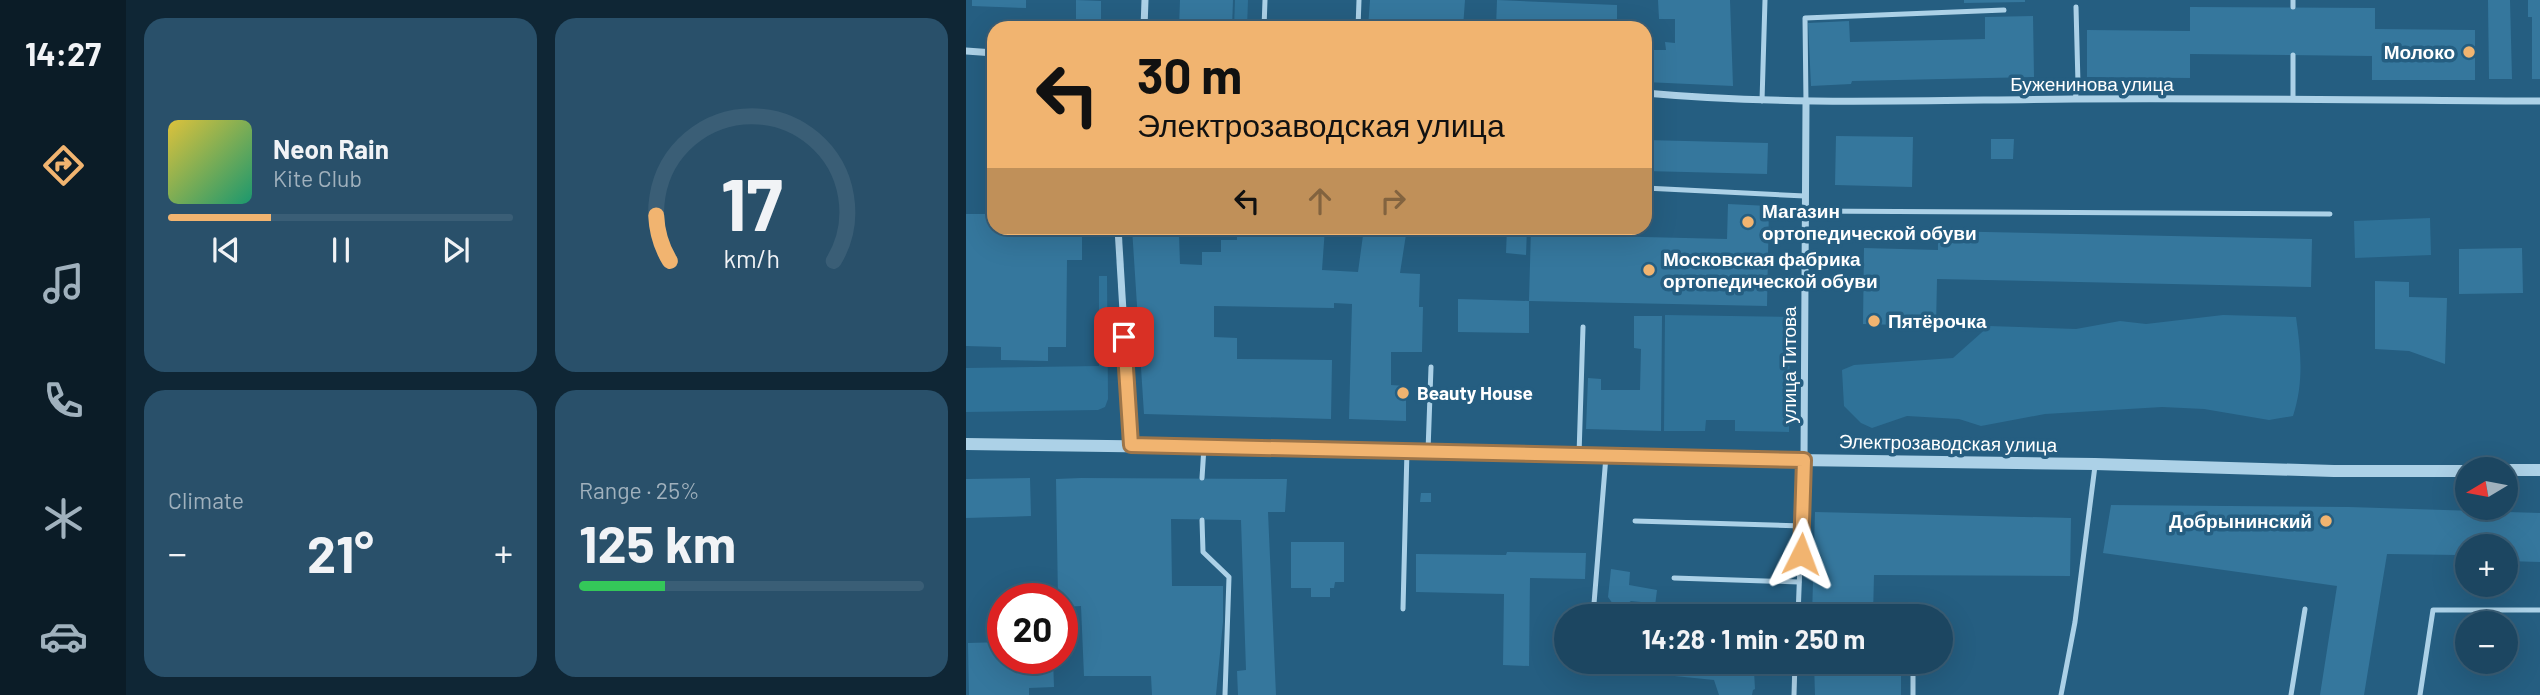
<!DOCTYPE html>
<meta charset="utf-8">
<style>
:root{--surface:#1c4661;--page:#29506a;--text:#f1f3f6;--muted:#a0b1bd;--line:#3a5e76;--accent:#f1b470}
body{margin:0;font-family:Barlow,sans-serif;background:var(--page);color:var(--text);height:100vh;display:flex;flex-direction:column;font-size:26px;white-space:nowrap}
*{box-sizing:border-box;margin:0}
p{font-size:23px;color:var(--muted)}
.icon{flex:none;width:38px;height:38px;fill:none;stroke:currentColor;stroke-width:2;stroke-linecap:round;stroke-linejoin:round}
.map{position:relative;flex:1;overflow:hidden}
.details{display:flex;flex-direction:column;gap:18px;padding:18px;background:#0f2635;width:840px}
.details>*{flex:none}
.guide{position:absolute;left:21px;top:21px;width:665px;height:214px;border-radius:21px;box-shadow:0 7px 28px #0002,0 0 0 2px var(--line);background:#f1b470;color:#111;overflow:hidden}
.needle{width:46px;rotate:260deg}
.buttons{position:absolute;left:1489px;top:457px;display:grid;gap:14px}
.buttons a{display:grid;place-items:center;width:63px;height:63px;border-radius:50%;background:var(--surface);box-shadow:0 7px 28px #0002,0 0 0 2px var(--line);font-size:35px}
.speed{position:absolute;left:21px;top:583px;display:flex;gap:14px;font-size:35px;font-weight:700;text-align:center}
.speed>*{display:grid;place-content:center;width:91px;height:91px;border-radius:50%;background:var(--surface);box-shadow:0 7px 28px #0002,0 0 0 2px var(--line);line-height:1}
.speed .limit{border:10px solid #d22;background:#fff;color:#111}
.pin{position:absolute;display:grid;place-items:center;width:60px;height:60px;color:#fff;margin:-30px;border-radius:14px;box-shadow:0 4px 10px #0006}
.me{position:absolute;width:77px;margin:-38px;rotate:3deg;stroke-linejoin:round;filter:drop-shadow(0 0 5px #0008)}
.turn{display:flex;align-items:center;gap:24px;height:147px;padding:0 35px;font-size:32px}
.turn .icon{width:91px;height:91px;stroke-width:2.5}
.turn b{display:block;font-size:49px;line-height:60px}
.lanes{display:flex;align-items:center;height:66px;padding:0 35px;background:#0003;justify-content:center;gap:35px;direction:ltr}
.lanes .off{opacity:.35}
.big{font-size:52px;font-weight:700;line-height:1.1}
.details .card{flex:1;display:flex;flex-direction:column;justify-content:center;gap:10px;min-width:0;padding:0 24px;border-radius:21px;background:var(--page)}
.details .dial{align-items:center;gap:0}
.dial svg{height:182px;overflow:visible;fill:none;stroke:var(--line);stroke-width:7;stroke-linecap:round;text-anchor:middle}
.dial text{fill:var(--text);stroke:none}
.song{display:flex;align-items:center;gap:21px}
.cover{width:84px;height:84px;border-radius:10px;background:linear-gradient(135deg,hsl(50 70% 55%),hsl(160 70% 35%))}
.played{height:7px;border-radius:4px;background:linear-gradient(90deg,var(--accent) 30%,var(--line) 30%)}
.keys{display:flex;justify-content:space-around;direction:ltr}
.heat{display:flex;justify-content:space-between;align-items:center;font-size:38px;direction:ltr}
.charge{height:10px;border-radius:5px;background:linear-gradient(90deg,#34c759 25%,var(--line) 0)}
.details .tiles{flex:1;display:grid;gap:18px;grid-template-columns:repeat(2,1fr)}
.trip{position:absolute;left:588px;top:604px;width:399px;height:70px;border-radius:35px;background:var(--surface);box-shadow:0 7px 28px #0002,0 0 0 2px var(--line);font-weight:700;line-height:70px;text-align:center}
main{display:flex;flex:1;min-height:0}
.tabs{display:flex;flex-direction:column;width:126px;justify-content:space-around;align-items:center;background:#0b1c27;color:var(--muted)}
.tabs .icon{width:49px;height:49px}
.tabs .on{color:var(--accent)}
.tabs b{font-size:32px;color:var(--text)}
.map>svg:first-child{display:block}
</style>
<main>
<nav class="tabs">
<b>14:27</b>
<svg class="icon on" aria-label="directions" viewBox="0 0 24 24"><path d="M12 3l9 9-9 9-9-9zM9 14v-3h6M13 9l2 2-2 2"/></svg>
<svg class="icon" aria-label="music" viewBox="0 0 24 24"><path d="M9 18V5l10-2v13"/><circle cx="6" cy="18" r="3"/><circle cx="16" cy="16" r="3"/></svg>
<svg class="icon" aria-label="phone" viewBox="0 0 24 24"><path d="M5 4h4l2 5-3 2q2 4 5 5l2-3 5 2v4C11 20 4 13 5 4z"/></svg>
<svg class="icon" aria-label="climate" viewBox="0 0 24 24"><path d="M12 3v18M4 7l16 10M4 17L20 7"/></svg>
<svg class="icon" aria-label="car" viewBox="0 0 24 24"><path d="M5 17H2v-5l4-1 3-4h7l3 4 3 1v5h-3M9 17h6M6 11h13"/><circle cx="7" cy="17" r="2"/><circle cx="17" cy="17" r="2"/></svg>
</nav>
<section class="details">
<div class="tiles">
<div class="card">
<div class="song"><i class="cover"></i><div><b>Neon Rain</b><p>Kite Club</p></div></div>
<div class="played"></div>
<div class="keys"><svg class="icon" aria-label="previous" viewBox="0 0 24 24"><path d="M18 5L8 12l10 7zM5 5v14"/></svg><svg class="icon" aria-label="pause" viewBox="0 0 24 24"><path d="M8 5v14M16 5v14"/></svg><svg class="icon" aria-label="next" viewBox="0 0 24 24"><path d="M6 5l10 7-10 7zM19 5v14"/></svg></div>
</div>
<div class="card dial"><svg viewBox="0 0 100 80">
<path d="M14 69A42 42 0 1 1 86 69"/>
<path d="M14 69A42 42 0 0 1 8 49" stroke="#f1b470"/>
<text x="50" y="56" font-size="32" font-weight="700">17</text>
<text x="50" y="72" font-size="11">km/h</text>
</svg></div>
<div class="card"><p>Climate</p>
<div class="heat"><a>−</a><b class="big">21°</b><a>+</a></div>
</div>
<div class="card"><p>Range · 25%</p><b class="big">125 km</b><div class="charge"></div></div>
</div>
</section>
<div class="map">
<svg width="1574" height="695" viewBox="0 0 1574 695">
<rect width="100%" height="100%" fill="#255e81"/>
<g fill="#2f7298">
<path d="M269,0h13l-1,28h-13z"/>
<path d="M1464,218l1,37 -76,3 -1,-37z"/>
<path d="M133,276h8l1,123 -3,8 -7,3 -132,2v-44l133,-2z"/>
<path d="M699,315l125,2 -1,115 -54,-1v-11h-29l-1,11h-41z"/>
<path d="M1257,315l73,2c5,35 8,65 -3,99l-24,4 -65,-11 -42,-2 -117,7 -64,12 -22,-7 -52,-3 -35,12 -11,-5 -17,-17 -2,-36 12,-5 99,-7 36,-32 87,3 44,-8 26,3z"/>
</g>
<g fill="#35779d">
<path d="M6,0h54v8l-54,-2z"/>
<path d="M110,0l25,1v20l-25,-1z"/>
<path d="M214,0h53l-1,28h-53z"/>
<path d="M404,0h95l-2,28h-95z"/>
<path d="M531,0l120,5v23h-121z"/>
<path d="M692,0h72l3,86 -88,-4v-32h21l-1,-8 10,1v-24h-16z"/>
<path d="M998,0h61v2l-61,1z"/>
<path d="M1522,0h22l2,79h-23z"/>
<path d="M1562,0h12v79h-8v-62h-4z"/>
<path d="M1224,7l185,1v21l100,1v50h-103v-24l-182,-2v24l-103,-1v-47l103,1z"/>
<path d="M1067,16l1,61 -182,4 -1,3 -40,2 -3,-63 41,-2 1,21 135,-3v-22z"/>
<path d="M870,136l77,1 -1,50 -77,-2z"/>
<path d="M1025,139h23l-1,20h-22z"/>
<path d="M679,140l123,3 -1,31 -122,-3z"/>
<path d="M762,204l41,2 -2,100 -238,-5v32l-71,-1v-33l71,2 2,-73h30v7l166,4z"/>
<path d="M0,214h28v14h73l-1,6h16v26h-15l-1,87h-18v14l-47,-1v-13l-35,-1z"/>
<path d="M166,228h41v6h6l1,30 22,1v-13h19v-12h16v-12h88l-3,42 36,2 6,-44h43l-7,45 20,1 -1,33h4l-1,45h-31v33l15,1v35l-57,-2 3,-115 -18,-1v5l-120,-2v31l23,1v21l95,1 -1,59 -187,-5z"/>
<path d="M541,228h20l-1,27 -20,-2z"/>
<path d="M972,231l374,8 -1,48 -374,-8 -1,47 -73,-2 1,-76 74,2z"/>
<path d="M1556,248l1,45 -64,1v-45z"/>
<path d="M1409,281l34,1v15l38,1 -2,66 -36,-13 -34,-2z"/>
<path d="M668,316h28l-1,115 -75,-2 2,-51 13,1v11h39l1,-41 -7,-1z"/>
<path d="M64,478l1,38 -65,2v-39z"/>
<path d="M115,478l206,1 -2,33h-17l8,183h-38l-1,-24 9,-1 -5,-150 -70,-1 1,67h51v36l-7,73h-64l-1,-19h-67l-3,-70 -19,1v-9h-4l-2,-119z"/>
<path d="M455,493h10v9h-11z"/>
<path d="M1145,505l238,2 191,6v49l-34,-1v-15h-38v18l-10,-1v-8l-71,-1 -23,141h-44l17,-109 -234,-33z"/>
<path d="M849,512l256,6 -1,58 -196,-1 -1,41h-61z"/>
<path d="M325,542h53v40h-9l-1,6h-4v9h-19v-9h-20z"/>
<path d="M541,552l79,1 -1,26 -55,-1 -1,88 -26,-1 1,-71 -88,-2v-38l90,1z"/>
<path d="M645,569l19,3 -1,13 28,5 -2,16 66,10h-81l1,-14 -10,-1 -6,4 -12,-1 -5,-7z"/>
<path d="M37,642v16h50l1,29 -25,1v7h-60l-1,-52z"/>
<path d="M651,662h132l-2,3 7,6 1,18 -2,1 -1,5h-33l-5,-15 -79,-8 -10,-3z"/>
<path d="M848,662h58v2l29,1v30h-86z"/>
</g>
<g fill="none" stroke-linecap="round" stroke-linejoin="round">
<g stroke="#acd1e7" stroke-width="5">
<path d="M1327,7v-7"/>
<path d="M298,28l1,-28"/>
<path d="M392,28l1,-28"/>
<path d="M1327,55v44"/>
<path d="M1109,99l3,-15 -2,-77"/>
<path d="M796,101l3,-101"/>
<path d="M840,103l-1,-85 199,-8"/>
<path d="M679,188l160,8"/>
<path d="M839,211l525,3"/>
<path d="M462,451l3,-84"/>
<path d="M613,455l4,-128"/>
<path d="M236,478l2,-31"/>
<path d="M236,520l1,32 26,25 -4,118"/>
<path d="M669,521l167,5"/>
<path d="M708,578l125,4"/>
<path d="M437,609l4,-159"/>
<path d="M627,616l13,-160"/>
<path d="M832,616l6,-156"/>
<path d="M947,671v24"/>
<path d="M828,695l1,-33"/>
<path d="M1095,695l14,-73 20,-156"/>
<path d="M1325,695l14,-86"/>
<path d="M1454,695l13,-85h107"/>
</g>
<g stroke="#acd1e7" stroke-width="7">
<path d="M178,28l1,-28"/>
<path d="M0,51l28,2"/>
<path d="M679,93c143,13 285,7 429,6 155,-1 311,1 466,2"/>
<path d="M152,228l13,217"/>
<path d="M838,460l2,-357"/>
</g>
<g stroke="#acd1e7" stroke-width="12">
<path d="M0,444l441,6 313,9 375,5 239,7h134"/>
<path d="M1540,470h34"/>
</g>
</g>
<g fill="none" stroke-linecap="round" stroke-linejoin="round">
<g stroke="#9d7549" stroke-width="18">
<path id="route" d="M158,337l7,108 673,15 -3,94"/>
</g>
<use href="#route" stroke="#f1b470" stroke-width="12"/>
</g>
<g fill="#f1b470" stroke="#255e81" stroke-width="2.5">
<circle cx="1503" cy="52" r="7"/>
<circle cx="782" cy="222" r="7"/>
<circle cx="683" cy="270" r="7"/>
<circle cx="908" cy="321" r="7"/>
<circle cx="437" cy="393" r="7"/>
<circle cx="1360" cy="521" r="7"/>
</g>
<g text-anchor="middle" stroke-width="7" stroke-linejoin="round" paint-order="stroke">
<g font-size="19" font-weight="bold" fill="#fff" stroke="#255e81" text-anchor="start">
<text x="1489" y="59" text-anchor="end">Молоко</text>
<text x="796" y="218">Магазин<tspan x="796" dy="22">ортопедической обуви</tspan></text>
<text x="697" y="266">Московская фабрика<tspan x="697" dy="22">ортопедической обуви</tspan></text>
<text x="922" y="328">Пятёрочка</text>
<text x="451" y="400">Beauty House</text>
<text x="1346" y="528" text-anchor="end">Добрынинский</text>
</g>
<g font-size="19" fill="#fff" stroke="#255e81">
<text x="1126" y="91">Буженинова улица</text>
<text transform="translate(823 365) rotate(-90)" y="7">улица Титова</text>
<text transform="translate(982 443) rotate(1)" y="7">Электрозаводская улица</text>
</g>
</g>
</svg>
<div class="buttons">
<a><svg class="needle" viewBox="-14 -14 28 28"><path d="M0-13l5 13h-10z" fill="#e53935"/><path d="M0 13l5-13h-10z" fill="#a0b1bd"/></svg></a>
<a>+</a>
<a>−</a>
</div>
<div class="speed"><div class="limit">20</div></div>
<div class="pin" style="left:158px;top:337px;background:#d93025"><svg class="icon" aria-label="arrive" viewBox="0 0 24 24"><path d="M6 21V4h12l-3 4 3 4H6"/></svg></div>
<svg class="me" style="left:835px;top:554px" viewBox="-20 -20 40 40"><path d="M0-17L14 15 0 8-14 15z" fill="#f1b470" stroke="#fff" stroke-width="4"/></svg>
<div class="trip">14:28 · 1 min · 250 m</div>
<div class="guide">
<div class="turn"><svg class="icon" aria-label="left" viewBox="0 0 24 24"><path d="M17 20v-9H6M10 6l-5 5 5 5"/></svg><div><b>30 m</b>Электрозаводская улица</div></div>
<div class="lanes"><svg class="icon" aria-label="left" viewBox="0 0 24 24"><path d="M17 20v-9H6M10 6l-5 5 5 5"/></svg><svg class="icon off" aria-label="ahead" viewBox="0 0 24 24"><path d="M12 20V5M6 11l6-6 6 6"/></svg><svg class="icon off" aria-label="right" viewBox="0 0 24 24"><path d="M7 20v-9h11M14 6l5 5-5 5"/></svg></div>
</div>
</div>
</main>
